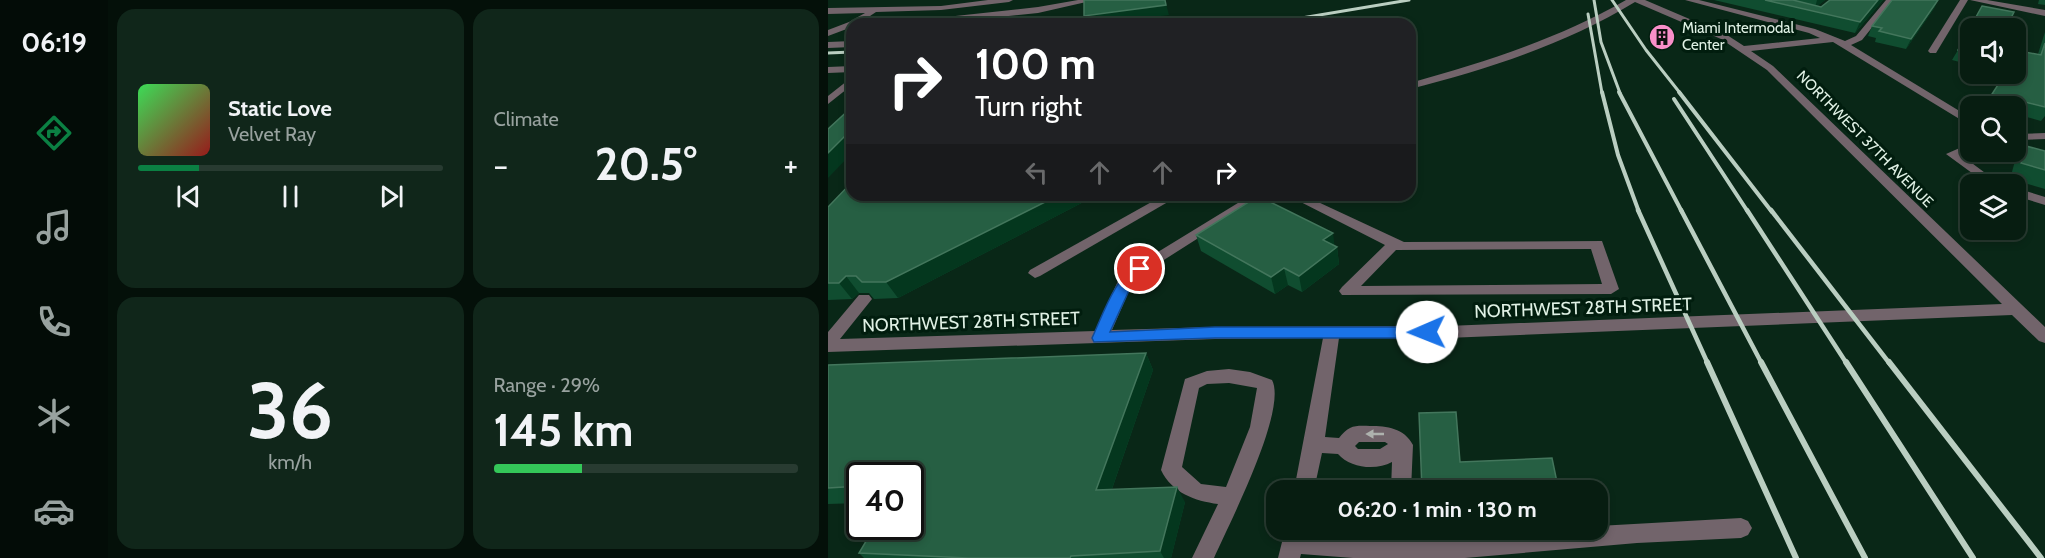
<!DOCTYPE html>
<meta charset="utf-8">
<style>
:root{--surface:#071d11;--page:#10261a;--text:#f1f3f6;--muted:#98a29f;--line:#283b31;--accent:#0b8043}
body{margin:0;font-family:Cabin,sans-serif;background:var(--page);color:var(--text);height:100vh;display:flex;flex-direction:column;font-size:22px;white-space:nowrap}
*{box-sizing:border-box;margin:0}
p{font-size:20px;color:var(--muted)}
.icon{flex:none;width:33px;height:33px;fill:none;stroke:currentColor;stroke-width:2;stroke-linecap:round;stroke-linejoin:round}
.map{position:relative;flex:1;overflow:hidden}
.sheet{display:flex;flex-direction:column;gap:9px;padding:9px;background:#041009;width:720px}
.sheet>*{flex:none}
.banner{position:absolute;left:18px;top:18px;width:570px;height:183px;border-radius:18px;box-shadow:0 3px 9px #0003,0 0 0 2px var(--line);background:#202124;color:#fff;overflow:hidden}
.controls{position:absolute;left:1132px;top:18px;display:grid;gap:12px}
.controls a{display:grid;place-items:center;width:66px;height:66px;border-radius:12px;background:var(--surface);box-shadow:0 3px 9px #0003,0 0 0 2px var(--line);font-size:30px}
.speed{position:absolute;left:18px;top:462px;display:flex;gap:12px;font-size:30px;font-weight:700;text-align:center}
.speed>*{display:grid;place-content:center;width:78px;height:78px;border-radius:50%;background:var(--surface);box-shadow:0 3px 9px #0003,0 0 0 2px var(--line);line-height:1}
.speed .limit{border:3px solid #111;border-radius:9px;background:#fff;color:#111}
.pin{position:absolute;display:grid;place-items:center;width:51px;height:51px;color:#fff;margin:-26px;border:3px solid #fff;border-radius:50%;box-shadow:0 2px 6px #0007}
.me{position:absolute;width:66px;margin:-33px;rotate:269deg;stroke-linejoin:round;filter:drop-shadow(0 0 4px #0008)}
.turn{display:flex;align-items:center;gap:21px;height:126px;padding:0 30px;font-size:27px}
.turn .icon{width:78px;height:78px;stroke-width:2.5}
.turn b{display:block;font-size:42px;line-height:51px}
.lanes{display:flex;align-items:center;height:57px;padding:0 30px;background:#0003;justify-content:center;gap:30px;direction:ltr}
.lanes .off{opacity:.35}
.big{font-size:45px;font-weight:700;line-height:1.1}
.sheet .card{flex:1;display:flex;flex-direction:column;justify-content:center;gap:9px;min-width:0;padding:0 21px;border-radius:18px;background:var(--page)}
.sheet .dial{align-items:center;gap:0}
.dial b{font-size:78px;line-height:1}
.song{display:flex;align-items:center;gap:18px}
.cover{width:72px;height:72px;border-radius:9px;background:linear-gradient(135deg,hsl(130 70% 55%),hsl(0 70% 35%))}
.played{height:6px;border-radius:3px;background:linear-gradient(90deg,var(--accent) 20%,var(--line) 20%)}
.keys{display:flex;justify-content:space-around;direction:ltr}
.heat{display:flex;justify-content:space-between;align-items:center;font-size:33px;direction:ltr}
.charge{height:9px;border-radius:4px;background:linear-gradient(90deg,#34c759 29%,var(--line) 0)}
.sheet .tiles{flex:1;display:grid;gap:9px;grid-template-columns:repeat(2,1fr)}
.trip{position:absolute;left:438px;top:480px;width:342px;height:60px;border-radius:18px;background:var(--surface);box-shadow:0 3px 9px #0003,0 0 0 2px var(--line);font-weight:700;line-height:60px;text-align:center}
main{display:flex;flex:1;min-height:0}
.dock{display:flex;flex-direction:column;width:108px;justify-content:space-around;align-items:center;background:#030c07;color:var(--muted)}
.dock .icon{width:42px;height:42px}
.dock .on{color:var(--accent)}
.dock b{font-size:27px;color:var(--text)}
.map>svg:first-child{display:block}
</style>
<main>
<nav class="dock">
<b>06:19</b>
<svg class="icon on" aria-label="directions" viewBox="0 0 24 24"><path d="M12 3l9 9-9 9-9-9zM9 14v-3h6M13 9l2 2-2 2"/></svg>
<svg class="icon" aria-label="music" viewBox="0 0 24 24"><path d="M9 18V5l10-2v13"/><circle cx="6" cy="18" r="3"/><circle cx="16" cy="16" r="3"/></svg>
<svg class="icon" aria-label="phone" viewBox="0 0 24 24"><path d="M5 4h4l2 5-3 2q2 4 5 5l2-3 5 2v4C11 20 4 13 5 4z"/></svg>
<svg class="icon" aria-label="climate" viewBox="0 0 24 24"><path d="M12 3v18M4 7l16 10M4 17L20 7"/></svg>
<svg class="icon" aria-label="car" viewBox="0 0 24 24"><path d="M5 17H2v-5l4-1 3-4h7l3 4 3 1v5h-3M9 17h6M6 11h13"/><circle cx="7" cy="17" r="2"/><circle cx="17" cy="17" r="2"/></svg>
</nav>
<section class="sheet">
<div class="tiles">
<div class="card">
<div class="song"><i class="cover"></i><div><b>Static Love</b><p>Velvet Ray</p></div></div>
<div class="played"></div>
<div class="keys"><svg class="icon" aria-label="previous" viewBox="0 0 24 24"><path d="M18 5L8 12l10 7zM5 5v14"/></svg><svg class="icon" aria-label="pause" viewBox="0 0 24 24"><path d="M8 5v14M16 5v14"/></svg><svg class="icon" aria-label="next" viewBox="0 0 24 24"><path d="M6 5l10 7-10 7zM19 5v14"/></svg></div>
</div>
<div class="card"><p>Climate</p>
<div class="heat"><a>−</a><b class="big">20.5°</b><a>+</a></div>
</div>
<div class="card dial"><b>36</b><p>km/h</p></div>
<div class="card"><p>Range · 29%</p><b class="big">145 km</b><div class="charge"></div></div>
</div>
</section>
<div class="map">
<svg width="1217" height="558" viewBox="0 0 1217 558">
<rect width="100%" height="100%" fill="#092717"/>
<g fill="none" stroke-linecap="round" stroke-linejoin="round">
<g fill="#72646b" fill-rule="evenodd">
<path d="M160,0h25l-4,2 -68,8 -65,2 -18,12h-6v3l-24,9v-6l21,-8 16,-9 -37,1v-6l113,-2z"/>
<path d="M250,0h17l-57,13 -105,11h-28l4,-3 129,-14z"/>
<path d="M798,0h19l82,35 17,11 76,-8 -11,-5 -124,-33h14l116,29 30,12 11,-5 30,-36h8l-32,40 -11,5 120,73v8l-138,-84 -82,9 22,15 272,261v16l-6,-2 -27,-26 -565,23h-108l-14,99 14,1c3,-4 7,-8 11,-10 6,-3 14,-2 20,-2 17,0 34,2 43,19l-2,45h-20l1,-28c-16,9 -42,6 -54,-8l-16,-1 -8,37h-20l29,-152 -108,1 -387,13v-20l31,-37h10l3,4 -32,40 255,-8 23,-50 17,-15 116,-71h15l-121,77 -13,12 -20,46 103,-3 232,-1 555,-22 -235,-234 -46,-31 -86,-37c-69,42 -147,67 -225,87v-6c75,-21 148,-44 216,-83zM531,442h26l3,2 -8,5h-22l-3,-3z"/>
<path d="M1132,0h8l-32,53h-6l-2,-2z"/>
<path d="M1142,0h17l58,10v6z"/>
<path d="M24,41v6l-24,1v-6z"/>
<path d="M24,66v6l-24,1v-6z"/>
<path d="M24,77v8l-24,19v-8z"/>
<path d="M1217,133v6l-29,1v-6z"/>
<path d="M1143,143v8l-10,4 39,29h-13l-41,-30z"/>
<path d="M1188,188l29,9v8l-29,-9z"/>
<path d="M336,195h16l-140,81 -5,2 -7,-5 2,-3z"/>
<path d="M459,195h16l101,47 198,-1 17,48 -8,5 -269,1 -3,-4 3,-4 43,-42zM763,249l11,35 -241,2 35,-36z"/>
<path d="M401,369l21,3 22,8c16,30 -44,146 -58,178h-22l26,-54c-23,-3 -46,-11 -57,-34l24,-91 22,-8zM401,383l28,5 -7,39 -24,60 -25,-3 -19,-17 17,-79 8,-4z"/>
<path d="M913,518l7,3 4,7 -4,7 -7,3 -104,5 -172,15h-112l-52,-4 -1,4h-22l7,-28h20v4l83,6 1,-10h20v11h3l145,-11h41v-4z"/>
</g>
<g stroke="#bacec1" stroke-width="3">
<path d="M766,0l7,42 19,51"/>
<path d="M784,0l34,50 34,43"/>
<path d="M760,14l14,79"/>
<path d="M438,24l143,-24"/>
<path d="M0,53l24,-1"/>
</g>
<g stroke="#bacec1" stroke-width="4">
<path d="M774,92l16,63 21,57"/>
<path d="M791,92l63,120"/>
<path d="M851,92l93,120"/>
<path d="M846,99l74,113"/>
</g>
<g stroke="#bacec1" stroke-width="4.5">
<path d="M810,210l70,154"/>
<path d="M853,210l81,154"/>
<path d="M919,210l100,154"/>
<path d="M943,210l119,154"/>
</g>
<g stroke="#bacec1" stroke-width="6">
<path d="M879,362l89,196"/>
<path d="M933,362l104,196"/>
<path d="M1018,362l127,196"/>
<path d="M1061,362l152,196"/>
</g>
</g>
<g fill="#104d30">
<path d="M886,0h111l-8,6 4,1 9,-7h53l-28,33z"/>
<path d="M1211,0h6v5l-7,-1z"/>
<path d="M1107,7l-29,42 -31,-7 1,-4 -8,-2 4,-10z"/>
<path d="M1143,28v37l-19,-5 6,-10z"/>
<path d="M1217,32v84l-4,5 -25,-7v-8h-31l7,-12 46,-40z"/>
<path d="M1198,146l19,5v38l-35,-10 5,-18z"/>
<path d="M24,195h245l-199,103 -24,1 -5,-6h-10l-7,6 -24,1v-93z"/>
<path d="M368,235l138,11 3,1 2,17 -37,28 -14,-7 -13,9 -74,-43z"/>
<path d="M318,353l7,17 -41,119 73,13 -14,56h-307l-5,-5 51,-77h-50v27l-32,1v-139z"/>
<path d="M632,462l98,25 -1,3h-135z"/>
<path d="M595,530h42v5l-42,3z"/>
</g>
<g fill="#04371e">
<path d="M337,0l4,15 -68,9h-14l-3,-8z"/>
<path d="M989,0h8l-10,8z"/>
<path d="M1050,0h5l-28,33 5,-11z"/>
<path d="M1110,0l-3,7 -29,42 5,-10z"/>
<path d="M24,129v24l-24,25v-25z"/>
<path d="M231,195h38l-199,103 -12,-16z"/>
<path d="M505,233l2,16 -12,-9z"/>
<path d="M509,247l2,17 -37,28 -3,-16z"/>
<path d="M456,268l4,17 -13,9 -4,-17z"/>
<path d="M18,276l13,17 -7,6 -13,-16z"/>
<path d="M318,353l7,17 -47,136 -10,-16z"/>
<path d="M349,487l8,15 -14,56h-7l-4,-7z"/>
</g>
<g fill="#265f43" stroke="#43765c" stroke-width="1.5">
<path d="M256,0h81l1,5 -82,11z"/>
<path d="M937,0h28l28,7 9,-7h48l-18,22z"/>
<path d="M1064,0h46l-27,39 -32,-8 3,-3 -10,-2z"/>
<path d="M1154,6l32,6 -8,16h-35v25l-13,-3z"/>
<path d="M1217,43v64l-53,-13 13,-20h11v-17l4,-6 21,4z"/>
<path d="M24,107v22l-24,24v-24z"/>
<path d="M1198,146l19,5v19l-24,-7z"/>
<path d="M24,182v13h207l-173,87h-24l-6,-6h-10l-7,7h-11v-76z"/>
<path d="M430,196l75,37 -10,7 14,7 -38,29 -15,-8 -13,9 -75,-42z"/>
<path d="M318,353l-50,137 81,-3 -17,64 -89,5 -1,2h-102l-109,-5 16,-27h35v-50h-50v10l-32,2v-123z"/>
<path d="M628,412l4,50 92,-4 6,29 -44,2v1h-92l-3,-77z"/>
</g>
<defs><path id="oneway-solid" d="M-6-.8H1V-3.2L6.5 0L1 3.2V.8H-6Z" transform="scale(1.5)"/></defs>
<use fill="#aeb2ae" href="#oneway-solid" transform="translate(547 434) rotate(-180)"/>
<path fill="#1a73e8" stroke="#114b97" stroke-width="1.5" d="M312,265l7,4 -15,15 -22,48 105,-5h212l5,2 2,3 -2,4 -5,2h-212l-121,4 -2,-4c10,-21 25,-67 48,-73z"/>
<defs>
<g id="building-disc" transform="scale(1.35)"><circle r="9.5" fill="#f98fc9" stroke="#011d0e"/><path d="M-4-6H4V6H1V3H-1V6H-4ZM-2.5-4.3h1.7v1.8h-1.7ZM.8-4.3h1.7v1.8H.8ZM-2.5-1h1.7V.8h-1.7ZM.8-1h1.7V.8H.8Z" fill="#111"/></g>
</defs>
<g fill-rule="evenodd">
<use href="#building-disc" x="834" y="37"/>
</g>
<g text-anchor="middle" stroke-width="6" stroke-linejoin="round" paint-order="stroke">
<g font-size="15" fill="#e0f1e5" stroke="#011d0e" text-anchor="start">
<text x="854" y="33">Miami Intermodal<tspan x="854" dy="17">Center</tspan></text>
</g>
<g font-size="15" fill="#e0f1e5" stroke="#011d0e">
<text transform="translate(1037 139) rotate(45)" y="5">NORTHWEST 37TH AVENUE</text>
</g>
<g font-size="18" fill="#e0f1e5" stroke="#011d0e">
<text transform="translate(755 308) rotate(-2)" y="6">NORTHWEST 28TH STREET</text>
<text transform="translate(143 322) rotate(-2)" y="6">NORTHWEST 28TH STREET</text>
</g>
</g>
</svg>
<div class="controls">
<a><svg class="icon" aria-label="sound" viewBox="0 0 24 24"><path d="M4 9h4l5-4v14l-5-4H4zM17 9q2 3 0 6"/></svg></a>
<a><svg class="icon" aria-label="search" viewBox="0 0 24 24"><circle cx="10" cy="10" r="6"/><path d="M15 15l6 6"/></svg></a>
<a><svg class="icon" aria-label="layers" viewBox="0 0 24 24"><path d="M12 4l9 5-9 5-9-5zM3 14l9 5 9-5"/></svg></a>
</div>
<div class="speed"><div class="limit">40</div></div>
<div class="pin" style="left:312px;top:269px;background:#d93025"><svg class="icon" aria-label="arrive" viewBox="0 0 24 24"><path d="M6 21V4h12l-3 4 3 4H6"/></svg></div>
<svg class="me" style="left:599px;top:332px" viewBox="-20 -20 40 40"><circle r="19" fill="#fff"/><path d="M0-13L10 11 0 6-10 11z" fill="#1a73e8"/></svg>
<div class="trip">06:20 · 1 min · 130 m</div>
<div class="banner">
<div class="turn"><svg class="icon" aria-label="right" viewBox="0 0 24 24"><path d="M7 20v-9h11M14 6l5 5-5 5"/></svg><div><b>100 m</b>Turn right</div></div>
<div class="lanes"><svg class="icon off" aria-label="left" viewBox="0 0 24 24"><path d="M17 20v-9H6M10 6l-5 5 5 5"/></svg><svg class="icon off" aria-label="ahead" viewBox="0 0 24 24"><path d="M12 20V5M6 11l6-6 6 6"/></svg><svg class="icon off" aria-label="ahead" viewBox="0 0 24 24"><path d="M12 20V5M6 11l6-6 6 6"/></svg><svg class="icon" aria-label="right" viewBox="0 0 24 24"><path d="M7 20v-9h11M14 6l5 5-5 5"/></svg></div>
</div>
</div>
</main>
